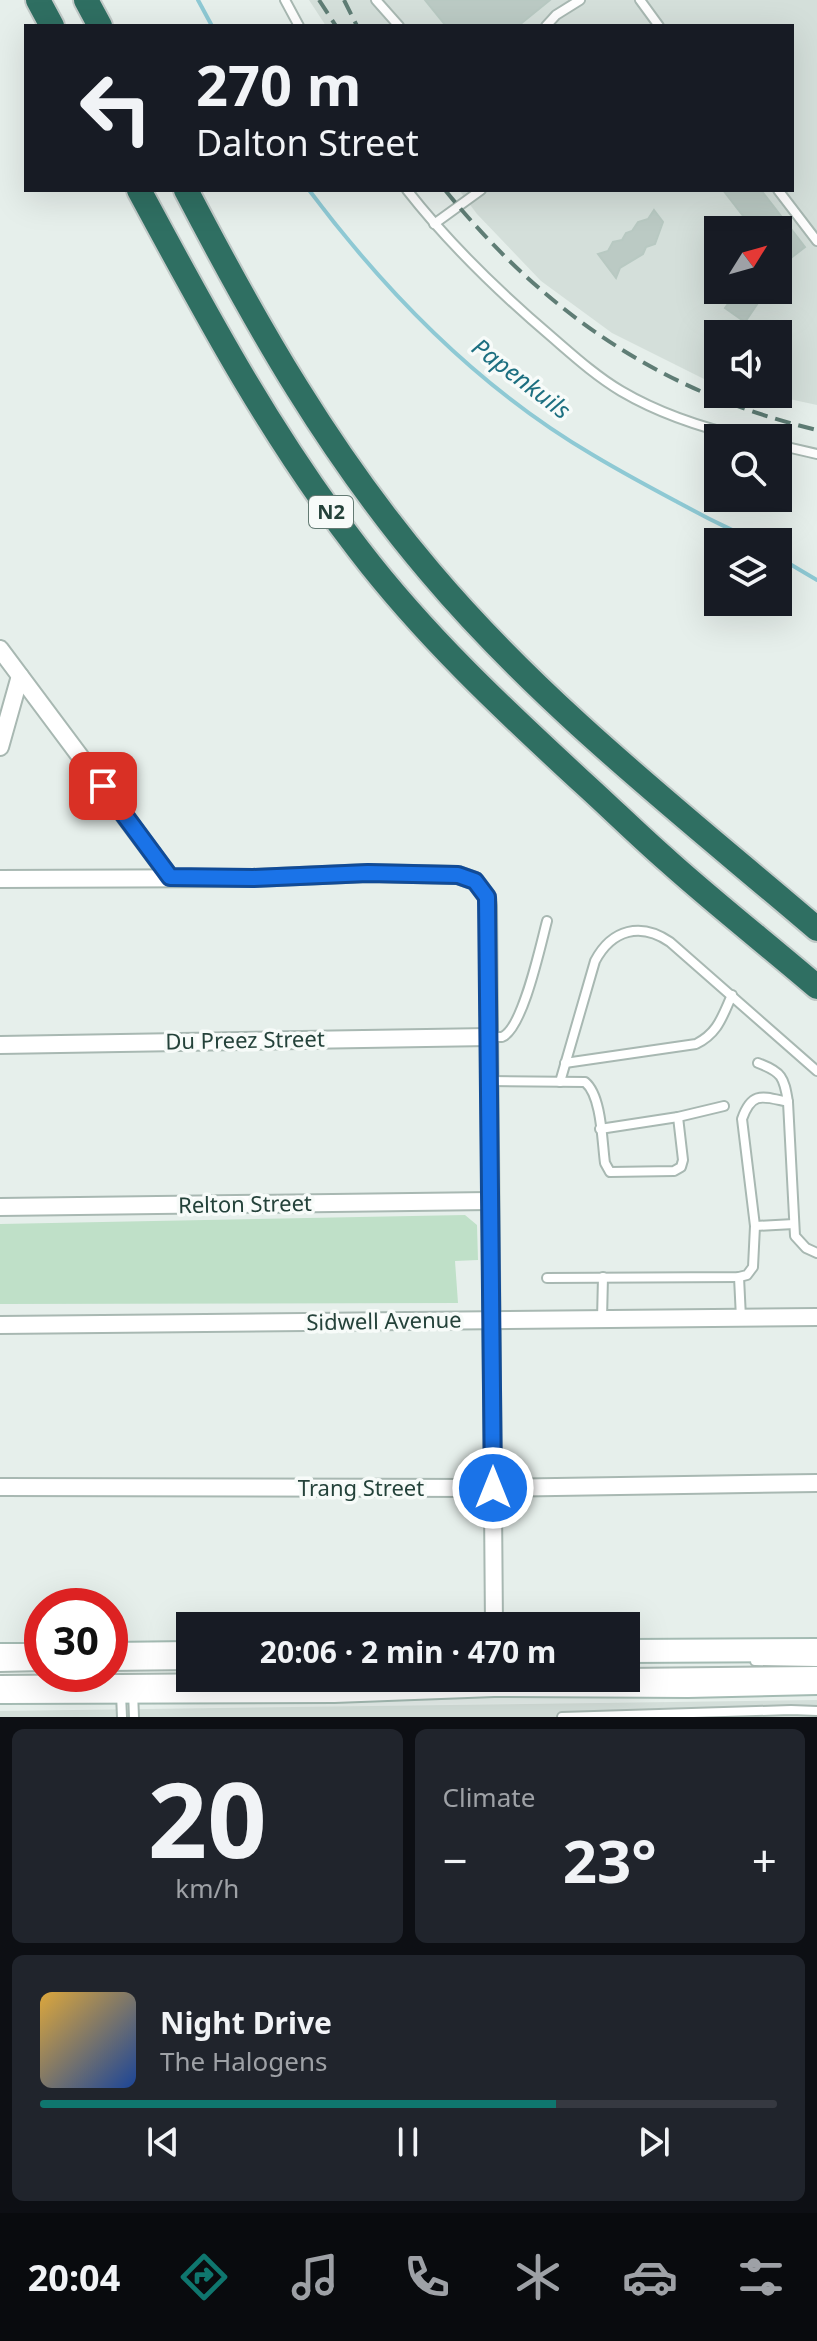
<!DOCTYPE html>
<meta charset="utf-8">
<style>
:root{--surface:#171b24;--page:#20242c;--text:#f1f3f6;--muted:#9ea1a6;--line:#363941;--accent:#0f766e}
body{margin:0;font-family:"Noto Sans",sans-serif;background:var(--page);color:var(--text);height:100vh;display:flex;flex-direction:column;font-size:30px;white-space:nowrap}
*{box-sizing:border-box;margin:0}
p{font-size:26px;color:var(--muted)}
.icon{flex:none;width:44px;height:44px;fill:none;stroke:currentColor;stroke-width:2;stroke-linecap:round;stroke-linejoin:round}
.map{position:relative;height:1717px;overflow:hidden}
.drawer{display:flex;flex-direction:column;gap:12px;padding:12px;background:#0d0f14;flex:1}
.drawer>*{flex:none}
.banner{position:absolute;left:24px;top:24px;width:770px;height:168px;border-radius:0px;box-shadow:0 8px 32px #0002;background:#171b24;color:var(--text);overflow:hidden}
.needle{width:52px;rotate:53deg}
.fabs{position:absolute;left:704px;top:216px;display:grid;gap:16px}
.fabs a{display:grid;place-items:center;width:88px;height:88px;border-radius:0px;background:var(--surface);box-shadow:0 8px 32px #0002;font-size:40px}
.speed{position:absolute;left:24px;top:1588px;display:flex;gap:16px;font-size:40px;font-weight:700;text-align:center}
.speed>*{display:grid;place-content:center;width:104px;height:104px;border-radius:50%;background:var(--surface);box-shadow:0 8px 32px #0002;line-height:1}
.speed .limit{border:12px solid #d22;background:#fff;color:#111}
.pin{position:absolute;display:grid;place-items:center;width:68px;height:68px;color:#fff;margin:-34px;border-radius:16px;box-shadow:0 4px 12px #0006}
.me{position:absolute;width:88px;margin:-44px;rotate:0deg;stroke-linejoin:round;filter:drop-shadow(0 0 6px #0008)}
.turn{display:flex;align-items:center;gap:28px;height:168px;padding:0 40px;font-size:36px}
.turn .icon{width:104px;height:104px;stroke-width:2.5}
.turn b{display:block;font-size:56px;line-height:68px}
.big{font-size:60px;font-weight:700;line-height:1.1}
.drawer .widget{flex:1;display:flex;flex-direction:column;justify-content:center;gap:12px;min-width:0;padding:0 28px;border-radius:12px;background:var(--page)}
.drawer .dial{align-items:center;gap:0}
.dial b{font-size:104px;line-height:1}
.song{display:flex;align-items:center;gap:24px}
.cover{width:96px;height:96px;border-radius:12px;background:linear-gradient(135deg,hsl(40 70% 55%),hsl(220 70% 35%))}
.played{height:8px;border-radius:4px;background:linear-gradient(90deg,var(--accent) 70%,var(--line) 70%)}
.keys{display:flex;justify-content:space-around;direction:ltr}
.heat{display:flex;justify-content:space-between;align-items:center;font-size:44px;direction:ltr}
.drawer .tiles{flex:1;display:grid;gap:12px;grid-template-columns:1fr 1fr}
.widget:last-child{grid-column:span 2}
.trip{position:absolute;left:176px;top:1612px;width:464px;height:80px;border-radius:0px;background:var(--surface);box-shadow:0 8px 32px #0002;font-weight:700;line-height:80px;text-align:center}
.dock{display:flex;height:128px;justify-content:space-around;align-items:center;background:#090b0e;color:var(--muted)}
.dock .icon{width:56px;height:56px}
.dock .on{color:var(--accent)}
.dock b{font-size:36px;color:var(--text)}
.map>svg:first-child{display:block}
</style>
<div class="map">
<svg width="817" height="1717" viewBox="0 0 817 1717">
<rect width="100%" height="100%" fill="#e6efeb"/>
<g fill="#d4dfda" fill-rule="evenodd">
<path d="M309,0h508v405l-51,-11h12v-60h-60v50l-10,-3 -96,-48 -71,-52 -64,-67 -18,-24h333v-164h-466zM718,230h60v60h-60z"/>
<path d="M817,1700v17h-817v-6z"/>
</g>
<path fill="#bfe0c8" d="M465,1215l12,10 1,35 -23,1 3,42 -458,1v-80z"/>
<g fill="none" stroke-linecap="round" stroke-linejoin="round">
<g stroke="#8ec9d4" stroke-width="4">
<path d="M198,0l14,26"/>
<path d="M309,190c78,104 171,199 284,265 35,21 71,40 107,59 18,10 37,17 54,28"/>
<path d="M778,557l39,23"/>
</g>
</g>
<g fill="#bbcac4" stroke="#b8c9c2" stroke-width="2">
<path d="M425,0h125l-32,26h-72z"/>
<path d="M723,190h38l44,57 -27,21v-38h-24z"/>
<path d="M654,210l9,12 -8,22 -9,3 -3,7 -23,14 -4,10 -18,-24 10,-3 5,-9 9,-2 4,-7 6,-2 6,-9 10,-3z"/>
<path d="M738,290h14l10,7 -17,25 -20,-14z"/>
</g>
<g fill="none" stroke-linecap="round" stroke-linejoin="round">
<g stroke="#a8b8b2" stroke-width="12">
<g id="service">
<path d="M285,0l14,26"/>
<path d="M376,0l23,26"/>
<path d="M640,0l19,26"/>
<path d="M546,26l10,-11 24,-15"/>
<path d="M407,190c43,55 93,103 146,148 22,19 43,38 68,53 39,23 82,37 126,47"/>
<path d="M778,190l39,51"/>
<path d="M434,224l47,-34"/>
<path d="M778,445l39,9"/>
<path d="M489,1037c1,0 12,0 13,0 21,-8 39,-94 45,-116"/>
<path d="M565,1063l131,-19c22,-11 26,-27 36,-49"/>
<path d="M758,1063c24,9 26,14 30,39l7,134 11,12 11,5"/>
<path d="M490,1081l95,1c17,14 17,60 20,81l5,9 64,-1 7,-4 2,-7 -5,-43"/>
<path d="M560,1082l35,-121c17,-32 46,-39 75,-19l147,129"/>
<path d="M600,1129l78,-12 46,-11"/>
<path d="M755,1226l39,-2"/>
<path d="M739,1277l2,41"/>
<path d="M547,1278l192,-1 8,-2 6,-8 2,-41 -13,-107c10,-29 22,-22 46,-17"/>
<path d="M602,1319l1,-42"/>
<path d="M755,1661l62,1"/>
<path d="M110,1666l80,-1"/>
<path d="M0,1667l42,-1"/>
<path d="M626,1673l191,-2"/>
<path d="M0,1680l242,-2"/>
<path d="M133,1692l1,25"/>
<path d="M121,1694l1,23"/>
<path d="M562,1717l229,-7 26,1"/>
</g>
</g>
<g stroke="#a8b8b2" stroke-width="20">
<g id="minor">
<path d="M0,649l170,228"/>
<path d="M0,747l20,-71"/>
<path d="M0,879l253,-1 115,-5 90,2 17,6 12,16 1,9 6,720"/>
<path d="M0,1045l489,-8"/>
<path d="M0,1207l490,-6"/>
<path d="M0,1325l817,-8"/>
<path d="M0,1487l493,1 324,-5"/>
</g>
</g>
<g stroke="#a4bbb3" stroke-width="26">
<g id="secondary">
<path d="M626,1651l191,-1"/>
<path d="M110,1654l80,-1"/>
<path d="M0,1655h42"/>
<path d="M0,1692l334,-1 160,-6 194,1 129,-3"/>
</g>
</g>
<g stroke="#c2cac8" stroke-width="28">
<g id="motorway">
<path d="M38,0l14,26"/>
<path d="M86,0l14,26"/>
<path d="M139,190c68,126 132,246 220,360 65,85 143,158 221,230 30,27 59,56 89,82 48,43 99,83 148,125"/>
<path d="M186,190c72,138 143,263 244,382 113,134 255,244 387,357"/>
</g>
</g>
<use href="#service" stroke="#fff" stroke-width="8"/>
<use href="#minor" stroke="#fff" stroke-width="16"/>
<use href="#secondary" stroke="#fff" stroke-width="22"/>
<use href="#motorway" stroke="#2f6f62" stroke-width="24"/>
<g stroke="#5f7d75" stroke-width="4" stroke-dasharray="16 8" stroke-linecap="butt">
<path d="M319,0l17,26"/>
<path d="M344,0l13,26"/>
<path d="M445,190c100,123 217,203 372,240"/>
</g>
</g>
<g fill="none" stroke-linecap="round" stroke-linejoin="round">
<g stroke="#114b97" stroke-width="20">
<path id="route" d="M103,786l67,91 83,1 115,-5 90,2 17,6 12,16 6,591"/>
</g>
<use href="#route" stroke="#1a73e8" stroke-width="14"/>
</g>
<g text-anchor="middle" stroke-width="7" stroke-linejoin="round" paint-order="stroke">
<rect fill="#f7fbf9" stroke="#637a73" stroke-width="2" x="309" y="496" width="44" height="32" rx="6"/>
<g font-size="20" font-weight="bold" fill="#24423a">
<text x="331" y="519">N2</text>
</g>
<g font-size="22" fill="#24423a" stroke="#f7fbf9">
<text transform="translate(245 1040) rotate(-1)" y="8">Du Preez Street</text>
<text transform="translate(245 1204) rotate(-1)" y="8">Relton Street</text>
<text transform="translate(384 1321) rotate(-1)" y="8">Sidwell Avenue</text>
<text x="361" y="1496">Trang Street</text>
</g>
<g font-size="24" font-style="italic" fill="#1c6f80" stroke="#f7fbf9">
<text transform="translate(521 379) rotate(37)" y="8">Papenkuils</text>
</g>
</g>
</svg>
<div class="fabs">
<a><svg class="needle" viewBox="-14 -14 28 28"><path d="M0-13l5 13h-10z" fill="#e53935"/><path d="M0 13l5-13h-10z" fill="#9ea1a6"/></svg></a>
<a><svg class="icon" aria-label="sound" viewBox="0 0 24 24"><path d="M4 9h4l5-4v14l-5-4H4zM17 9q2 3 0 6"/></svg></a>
<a><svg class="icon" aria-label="search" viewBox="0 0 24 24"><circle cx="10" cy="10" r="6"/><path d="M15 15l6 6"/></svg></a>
<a><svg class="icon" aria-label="layers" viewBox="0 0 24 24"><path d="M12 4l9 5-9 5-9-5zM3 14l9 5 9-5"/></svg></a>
</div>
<div class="speed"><div class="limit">30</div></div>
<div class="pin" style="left:103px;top:786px;background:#d93025"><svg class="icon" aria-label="arrive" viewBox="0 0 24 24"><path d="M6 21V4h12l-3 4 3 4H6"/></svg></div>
<svg class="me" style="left:493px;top:1488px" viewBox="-20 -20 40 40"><circle r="17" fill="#1a73e8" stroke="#fff" stroke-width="3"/><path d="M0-11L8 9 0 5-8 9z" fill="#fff"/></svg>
<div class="trip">20:06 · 2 min · 470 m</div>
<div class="banner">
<div class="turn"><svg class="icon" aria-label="left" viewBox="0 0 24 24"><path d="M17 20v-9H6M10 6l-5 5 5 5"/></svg><div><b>270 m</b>Dalton Street</div></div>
</div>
</div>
<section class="drawer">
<div class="tiles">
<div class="widget dial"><b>20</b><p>km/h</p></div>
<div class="widget"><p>Climate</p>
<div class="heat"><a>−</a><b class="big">23°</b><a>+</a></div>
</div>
<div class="widget">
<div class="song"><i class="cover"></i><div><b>Night Drive</b><p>The Halogens</p></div></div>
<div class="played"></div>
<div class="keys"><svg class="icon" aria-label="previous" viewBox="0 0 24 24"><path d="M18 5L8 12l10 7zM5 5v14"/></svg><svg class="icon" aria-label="pause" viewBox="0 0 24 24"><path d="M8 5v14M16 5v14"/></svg><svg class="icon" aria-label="next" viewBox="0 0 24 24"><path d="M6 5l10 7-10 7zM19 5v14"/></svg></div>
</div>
</div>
</section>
<nav class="dock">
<b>20:04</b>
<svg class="icon on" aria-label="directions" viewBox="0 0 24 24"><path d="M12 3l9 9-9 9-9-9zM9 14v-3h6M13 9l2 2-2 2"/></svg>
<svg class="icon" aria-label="music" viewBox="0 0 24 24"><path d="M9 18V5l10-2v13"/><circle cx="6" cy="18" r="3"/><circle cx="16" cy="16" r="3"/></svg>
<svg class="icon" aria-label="phone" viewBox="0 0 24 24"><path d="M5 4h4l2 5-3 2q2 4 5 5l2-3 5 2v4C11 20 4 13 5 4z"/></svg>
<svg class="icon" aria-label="climate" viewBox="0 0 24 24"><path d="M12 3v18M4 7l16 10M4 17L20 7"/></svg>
<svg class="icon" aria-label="car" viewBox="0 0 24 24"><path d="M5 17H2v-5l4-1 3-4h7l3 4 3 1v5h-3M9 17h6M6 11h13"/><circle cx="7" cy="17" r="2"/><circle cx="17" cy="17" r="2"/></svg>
<svg class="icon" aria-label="filters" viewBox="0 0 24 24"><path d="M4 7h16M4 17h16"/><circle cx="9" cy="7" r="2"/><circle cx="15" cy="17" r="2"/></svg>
</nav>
